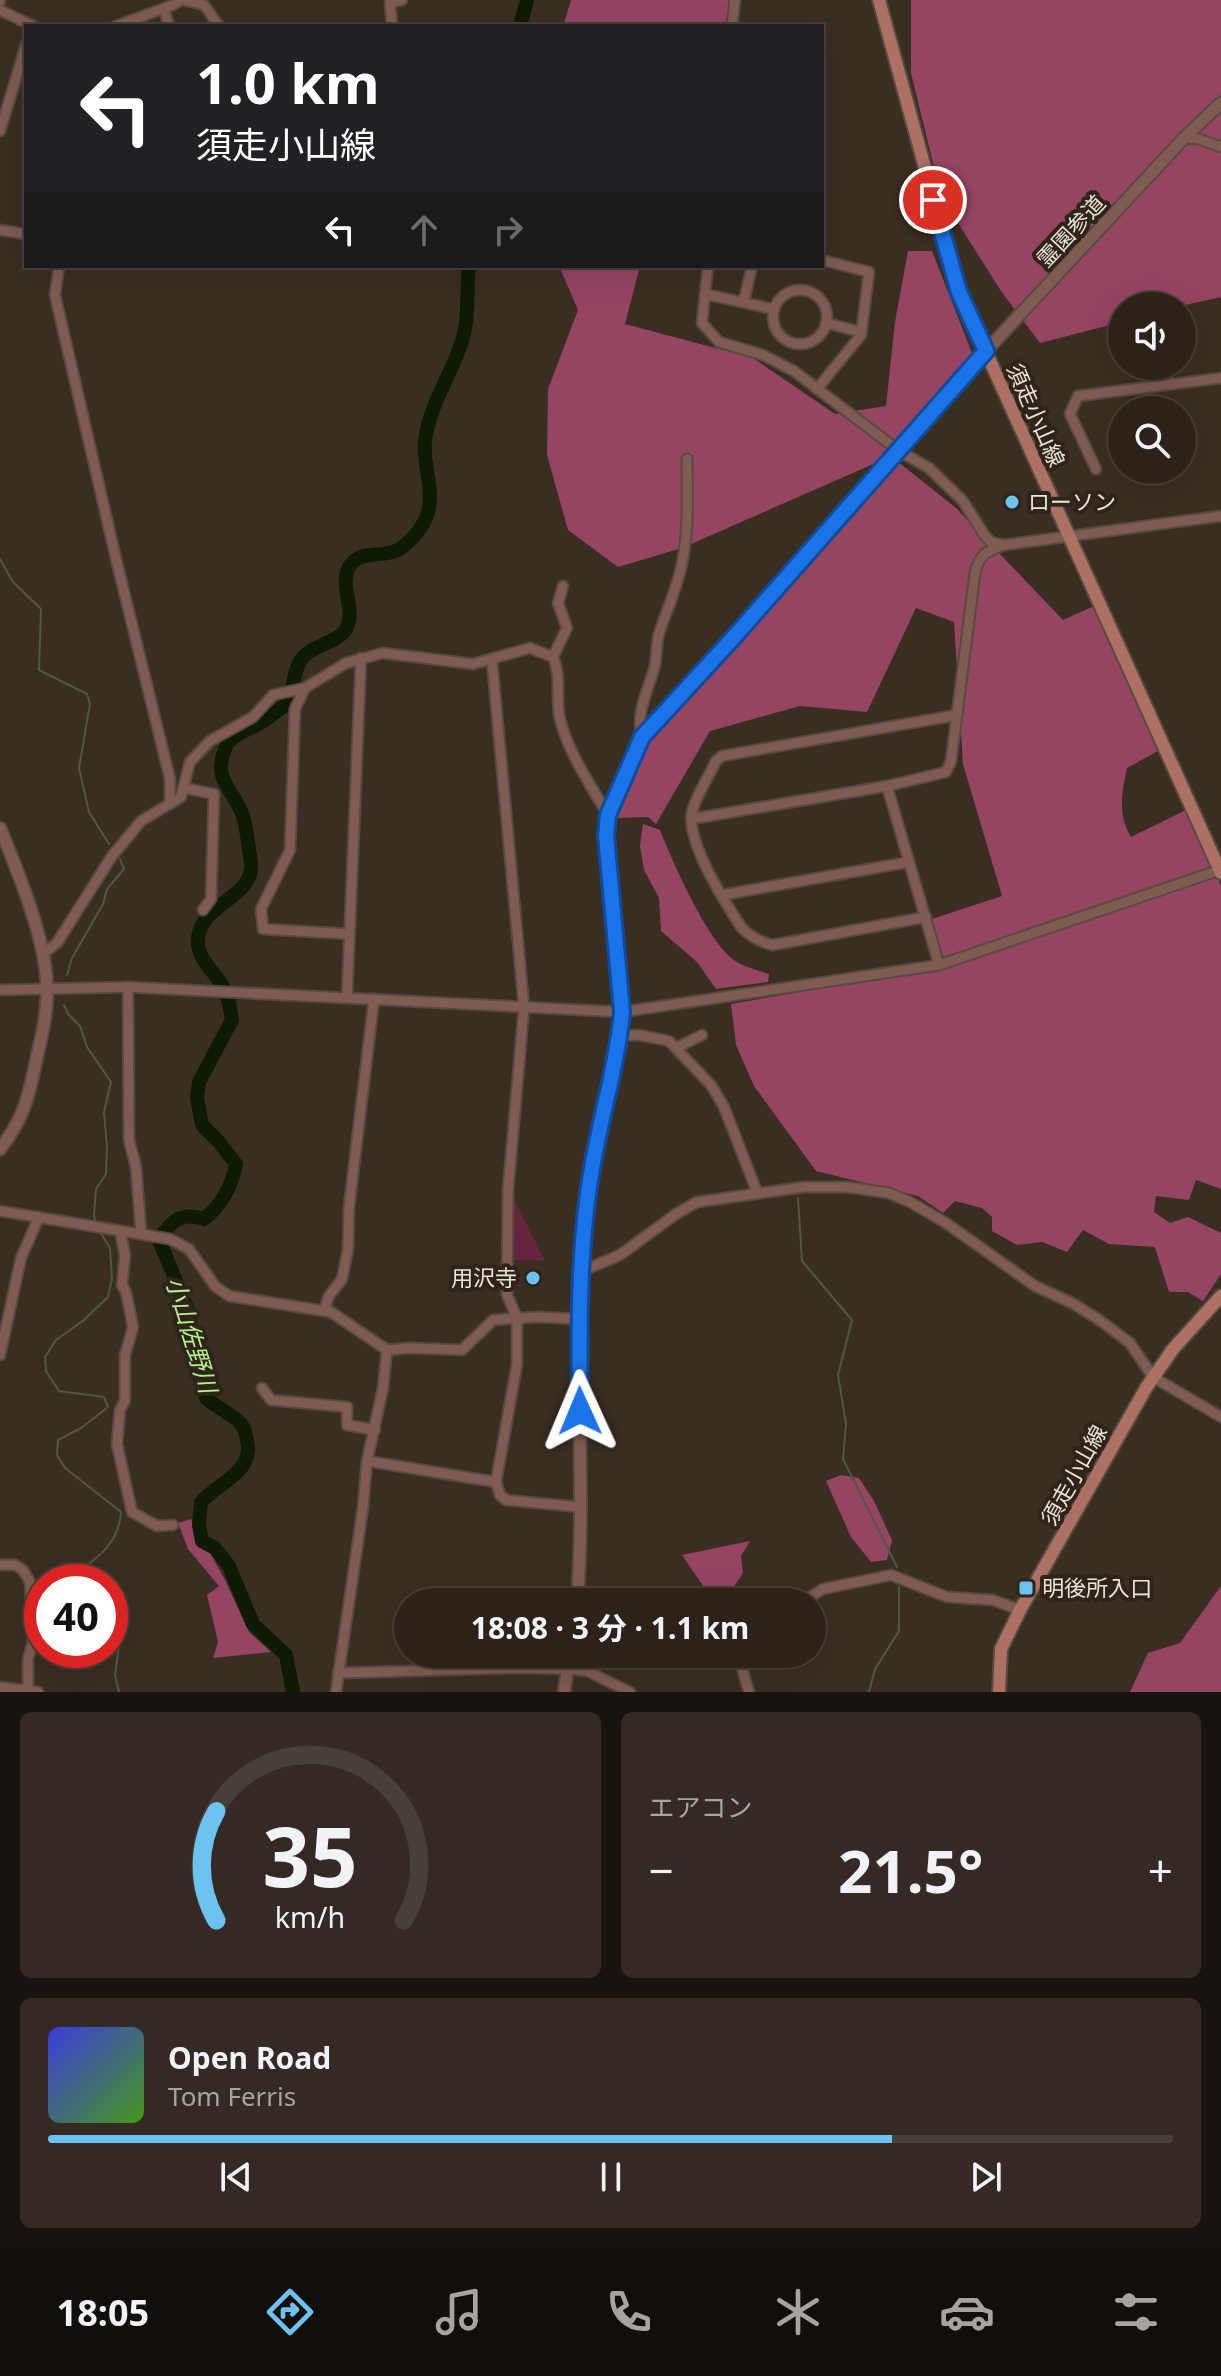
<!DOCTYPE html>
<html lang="ja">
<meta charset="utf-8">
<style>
:root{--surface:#2c221a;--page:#342a23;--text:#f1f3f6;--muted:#a6a4a2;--line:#483f39;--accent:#6cc3f2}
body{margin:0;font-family:"Noto Sans","Noto Sans JP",sans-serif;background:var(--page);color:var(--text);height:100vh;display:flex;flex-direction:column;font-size:30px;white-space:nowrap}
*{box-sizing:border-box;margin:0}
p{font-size:26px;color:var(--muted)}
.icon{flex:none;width:44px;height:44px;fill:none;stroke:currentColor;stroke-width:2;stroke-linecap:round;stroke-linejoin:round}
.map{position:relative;height:1692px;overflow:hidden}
.side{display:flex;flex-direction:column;gap:20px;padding:20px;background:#18130e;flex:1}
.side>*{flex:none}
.hud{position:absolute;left:24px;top:24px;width:800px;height:244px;border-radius:0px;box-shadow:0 8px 32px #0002,0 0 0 2px var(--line);background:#202124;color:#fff;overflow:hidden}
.controls{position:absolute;left:1108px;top:292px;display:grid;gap:16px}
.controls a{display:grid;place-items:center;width:88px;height:88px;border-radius:50%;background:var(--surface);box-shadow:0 8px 32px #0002,0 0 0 2px var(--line);font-size:40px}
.speed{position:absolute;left:24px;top:1564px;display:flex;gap:16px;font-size:40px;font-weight:700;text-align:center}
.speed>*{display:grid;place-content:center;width:104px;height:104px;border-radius:50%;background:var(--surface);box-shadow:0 8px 32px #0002,0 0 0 2px var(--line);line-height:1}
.speed .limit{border:12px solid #d22;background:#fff;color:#111}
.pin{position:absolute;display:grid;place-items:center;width:68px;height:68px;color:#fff;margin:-34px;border:4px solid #fff;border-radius:50%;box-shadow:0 2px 8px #0007}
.me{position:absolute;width:88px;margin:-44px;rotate:359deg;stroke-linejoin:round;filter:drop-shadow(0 0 6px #0008)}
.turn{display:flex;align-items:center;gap:28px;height:168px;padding:0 40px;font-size:36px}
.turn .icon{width:104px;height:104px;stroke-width:2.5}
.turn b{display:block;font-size:56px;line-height:68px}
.lanes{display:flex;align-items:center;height:76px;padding:0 40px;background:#0003;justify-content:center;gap:40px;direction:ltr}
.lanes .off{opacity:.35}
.big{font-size:60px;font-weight:700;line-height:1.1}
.side .card{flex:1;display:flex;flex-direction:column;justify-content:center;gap:12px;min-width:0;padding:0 28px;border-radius:12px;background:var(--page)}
.side .dial{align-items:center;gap:0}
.dial svg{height:208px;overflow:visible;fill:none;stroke:var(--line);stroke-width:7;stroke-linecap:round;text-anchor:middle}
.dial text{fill:var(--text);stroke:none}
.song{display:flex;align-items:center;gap:24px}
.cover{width:96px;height:96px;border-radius:12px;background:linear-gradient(135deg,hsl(240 70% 55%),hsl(100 70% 35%))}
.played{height:8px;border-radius:4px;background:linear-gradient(90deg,var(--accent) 75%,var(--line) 75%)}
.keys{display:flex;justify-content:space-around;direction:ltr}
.heat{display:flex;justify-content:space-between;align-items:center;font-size:44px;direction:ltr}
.side .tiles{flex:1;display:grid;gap:20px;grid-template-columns:1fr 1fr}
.card:last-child{grid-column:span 2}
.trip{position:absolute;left:394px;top:1588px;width:432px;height:80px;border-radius:40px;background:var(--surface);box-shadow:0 8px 32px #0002,0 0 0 2px var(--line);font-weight:700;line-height:80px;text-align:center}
.tab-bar{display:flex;height:128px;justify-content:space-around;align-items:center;background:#120e0a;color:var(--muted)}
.tab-bar .icon{width:56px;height:56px}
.tab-bar .current{color:var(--accent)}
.tab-bar b{font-size:36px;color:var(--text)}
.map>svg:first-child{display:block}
</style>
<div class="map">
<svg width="1221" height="1692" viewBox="0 0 1221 1692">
<rect width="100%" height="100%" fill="#3a2e22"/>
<path fill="#63243c" d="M512,1195l33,66 -31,-1z"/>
<g fill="#954462">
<path d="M571,0h165l1,26h-174z"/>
<path d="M911,0h310v297l-40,9h-59v16l-82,21 -39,-52 -60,-95 -30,-123z"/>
<path d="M908,251h24l40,102 -85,105 -205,90 -64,19 -50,-37 -21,-75 1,-66 30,-79 -19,-44h81l-15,58 128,34 82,56 51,-8 9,-84z"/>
<path d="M897,461l59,47 107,112 31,-14 49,96 17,48 -33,18c-5,25 -10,45 4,69l59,-29 31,78v303l-25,-9 -7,20 -33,-4 -2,16 16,11 18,-6 33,16v41l-18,27 -15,-9h-19l-14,-45 -46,-3 -26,-14 -16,22 -25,-10 -25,3 -25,-14v-14l-10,-9 -27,-7 -12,12 -25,-17 -102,-25 -62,-85 -18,-41 -5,-41 213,-37 -12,-48 70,-23 -39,-132 -9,-142 -38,-14 -49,104 -67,-6 -90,25 -54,93 -8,-7 -34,1 43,-90 96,-124z"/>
<path d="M643,824l17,6c12,31 48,112 74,130 10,7 23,10 35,14l-1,8 -52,7 -19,-27 -36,-31 -2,-33 -15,-28 -4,-24z"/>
<path d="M841,1475l18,3 15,23 18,39 -5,20 -16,2 -20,-25 -25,-56z"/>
<path d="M191,1519l34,61 24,52 22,20 -58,6 5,-16 -11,-47 12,-9 -31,-37 -10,-26z"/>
<path d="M750,1541l-9,15 2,17 -16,24 -13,5 -32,-47z"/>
<path d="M1221,1586v106h-91l18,-39 32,-10z"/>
</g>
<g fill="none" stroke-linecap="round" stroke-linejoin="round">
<g stroke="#505745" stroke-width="2">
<path d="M0,559l13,23 28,27 -2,61 48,24 3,10 -11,64 10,44 20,32"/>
<path d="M67,975l5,-17 31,-54 4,-15 17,-20 -4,-10"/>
<path d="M64,1005l4,9 12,12 7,21 24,35 -7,30 3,36 -1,26 -10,15 -2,27 2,8"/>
<path d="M798,1198l4,63 50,59 -14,55 8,49 -3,35 54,108"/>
<path d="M76,1582l1,-9c23,-17 42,-31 44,-61l-56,-44 -8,-13 1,-15 23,-12 27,-21 -4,-10 -45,-6 -13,-20 -1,-14 11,-17 28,-20 24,-23 4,-18 -2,-31 -11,-18"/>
<path d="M110,1587l9,58 -4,30 4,17"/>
<path d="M869,1692l6,-23 24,-38v-44"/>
</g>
<g stroke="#0d1a04" stroke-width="14">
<path d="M520,26l7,-26"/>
<path d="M293,1692l-7,-37 -33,-31 -24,-58 -14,-18 -13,-7 -3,-16 2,-23c21,-22 56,-31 45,-66 -1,-7 -4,-12 -9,-16 -10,-8 -22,-14 -31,-22l-8,-26 -10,-62 -29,-70c12,-20 23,-28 45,-21 18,-14 28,-33 32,-55l-18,-23 -16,-16 -5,-27 2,-16 33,-62c-2,-12 -3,-24 -10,-35 -9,-15 -26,-27 -24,-47 3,-34 57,-41 53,-75 -2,-15 -4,-33 -8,-47 -9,-27 -31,-35 -18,-67 6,-17 30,-20 43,-31 5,-4 15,-10 19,-16 8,-13 5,-32 16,-45 11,-12 30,-13 41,-25 15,-19 -6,-45 5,-65 10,-18 33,-9 49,-17 9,-5 20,-17 25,-26 16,-26 -1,-56 2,-83 4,-35 25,-64 36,-97 9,-24 5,-53 8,-78"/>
</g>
<g stroke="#564b40" stroke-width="13">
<g id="minor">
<path d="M184,0l20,5 15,21"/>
<path d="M0,1v-1"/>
<path d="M164,9l5,17"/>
<path d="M0,10l33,16"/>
<path d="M116,26l57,-21 8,-5"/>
<path d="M392,26l-2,-24 12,-2"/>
<path d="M732,26l3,-26"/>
<path d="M0,131l26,-86"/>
<path d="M1184,138l15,1 22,8"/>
<path d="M0,230l26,4"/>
<path d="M59,266l-4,29 62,268 53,216v25"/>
<path d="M708,266l-6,57 17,19 44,13 31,16 105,80 30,17 34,33 22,35 6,6 13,3"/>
<circle cx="800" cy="317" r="27"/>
<path d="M705,294l68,15"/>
<path d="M744,301l8,-35"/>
<path d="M826,323l35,9"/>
<path d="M817,389l44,-54 8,-63 -47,-12"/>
<path d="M1096,469l-26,-55 8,-18 143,-18"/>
<path d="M553,657l14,-29 -9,-25 5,-17"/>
<path d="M492,661l32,346 -16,184 -1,104 10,23v46l-21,118 4,13 6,5 74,7"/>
<path d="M305,688l-10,21 -5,141 -29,59 2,20 86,5"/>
<path d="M642,737c-7,-25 7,-48 13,-72 2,-10 1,-21 4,-31 8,-26 20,-49 24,-76 6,-33 4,-67 4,-99"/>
<path d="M887,786l52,179"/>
<path d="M184,788l30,6 -3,105 -8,11"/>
<path d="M691,819l196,-33 59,-14 5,-11 24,-188c4,-19 12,-22 29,-28l217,-29"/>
<path d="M722,895l187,-33"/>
<path d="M926,917l-153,28c-13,-3 -23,-8 -32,-18 -16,-25 -55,-85 -49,-115 4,-17 17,-35 24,-51l6,-5 235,-41"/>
<path d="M43,954l14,-11 55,-87 21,-25 8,-10 40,-24 9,-35 20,-21 43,-24 20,-22 32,-7 41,-25 37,-10 90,11 57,-16 23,9c9,20 2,41 7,62 8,33 31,67 48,96"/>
<path d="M128,987l1,153 7,27 5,66"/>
<path d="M0,990l128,-3 494,25 317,-47 281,-95"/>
<path d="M347,997l14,-339"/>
<path d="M620,1036l19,-1 30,6 42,44 13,22 33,85"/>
<path d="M676,1048l26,-13"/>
<path d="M0,1211l170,28 19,10 26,37 14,10 102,16 56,38 22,-2 53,2 31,-30 43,-3 43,2"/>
<path d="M120,1231l5,24 -3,30 4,7 7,35 -8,28v45l-5,10 -3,34 15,68 25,14 16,-1"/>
<path d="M582,1271l38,-16 56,-41 21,-12 107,-15h43l42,6 21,9 36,21 89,63 37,17 26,16 32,24 23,34 68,40"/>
<path d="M324,1310l5,-14 13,-17 6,-30 1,-42 25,-208"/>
<path d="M0,1355l21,-97 18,-41"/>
<path d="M262,1388l9,12 76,7v18l28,5"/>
<path d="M367,1461l129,21"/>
<path d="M0,1565h15l8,5 7,12 3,60 -5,17v33"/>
<path d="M802,1602l21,-13 68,-14 56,22 46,3 27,10"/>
<path d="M738,1654l11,38"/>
<path d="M338,1673l180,-5 50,1 19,2 43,21"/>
<path d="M0,1687l38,5"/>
<path d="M336,1692l27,-185 4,-46 16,-73 4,-38"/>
</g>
</g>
<g stroke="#564b40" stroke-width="15">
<g id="tertiary">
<path d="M0,828c19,46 48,116 47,165 0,25 -7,49 -12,73 -7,34 -13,55 -35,83"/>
<path d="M577,1602c9,-110 -3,-220 5,-330 3,-34 4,-70 10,-104 8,-52 25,-103 30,-156l-16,-176 2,-21 34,-78 91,-99 253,-287 198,-213 37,-35"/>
<path d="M564,1692l6,-38"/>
</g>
</g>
<g stroke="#564b40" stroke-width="16">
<g id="secondary">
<path d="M879,0l80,292 262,581"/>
<path d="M999,1692l2,-43 19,-39 126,-222 27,-39 48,-53"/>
</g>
</g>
<use href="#minor" stroke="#805b52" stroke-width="9"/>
<use href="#tertiary" stroke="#805b52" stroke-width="11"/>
<use href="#secondary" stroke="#ac7164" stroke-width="12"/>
</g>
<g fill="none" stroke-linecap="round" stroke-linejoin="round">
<g stroke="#114b97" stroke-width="20">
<path id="route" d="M580,1411c-1,-81 -2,-164 12,-243 9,-53 25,-103 30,-156l-16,-176 2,-21 34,-78 91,-99 253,-287 -27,-59 -26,-92"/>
</g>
<use href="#route" stroke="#1a73e8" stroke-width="14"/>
</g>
<g fill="#6cc3f2" stroke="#2f2419" stroke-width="3">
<circle cx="1012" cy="502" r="8"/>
<circle cx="533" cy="1278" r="8"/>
<rect x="1018" y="1580" width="16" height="16" rx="4"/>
</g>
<g text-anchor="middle" stroke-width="8" stroke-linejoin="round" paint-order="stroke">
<g font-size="22" fill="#ece4dd" stroke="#2f2419">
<text transform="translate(1071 231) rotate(-47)" y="8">霊園参道</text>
<text transform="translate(1036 415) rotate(66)" y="8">須走小山線</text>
<text transform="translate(1074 1475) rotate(-61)" y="8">須走小山線</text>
</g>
<g font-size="22" fill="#ece4dd" stroke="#2f2419" text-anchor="start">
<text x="1028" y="510">ローソン</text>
<text x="517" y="1286" text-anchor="end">用沢寺</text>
<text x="1042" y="1596">明後所入口</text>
</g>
<g font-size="24" font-style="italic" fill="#b4f08b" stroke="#2f2419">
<text transform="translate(191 1335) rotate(73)" y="8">小山佐野川</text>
</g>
</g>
</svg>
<div class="controls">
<a><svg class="icon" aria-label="sound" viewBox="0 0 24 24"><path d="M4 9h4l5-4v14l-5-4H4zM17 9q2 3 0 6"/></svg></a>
<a><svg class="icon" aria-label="search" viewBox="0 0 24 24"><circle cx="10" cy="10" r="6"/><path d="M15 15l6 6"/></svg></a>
</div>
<div class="speed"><div class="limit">40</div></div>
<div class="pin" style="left:933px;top:200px;background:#d93025"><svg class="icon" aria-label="arrive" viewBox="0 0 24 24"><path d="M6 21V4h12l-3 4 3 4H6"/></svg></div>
<svg class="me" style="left:580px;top:1411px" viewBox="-20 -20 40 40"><path d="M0-17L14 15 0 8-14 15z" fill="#1a73e8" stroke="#fff" stroke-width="4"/></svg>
<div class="trip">18:08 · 3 分 · 1.1 km</div>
<div class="hud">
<div class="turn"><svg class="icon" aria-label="left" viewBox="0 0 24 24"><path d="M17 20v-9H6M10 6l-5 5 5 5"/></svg><div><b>1.0 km</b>須走小山線</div></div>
<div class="lanes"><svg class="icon" aria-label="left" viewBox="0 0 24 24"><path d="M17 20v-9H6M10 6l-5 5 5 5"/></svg><svg class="icon off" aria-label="ahead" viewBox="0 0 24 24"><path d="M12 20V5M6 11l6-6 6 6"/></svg><svg class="icon off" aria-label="right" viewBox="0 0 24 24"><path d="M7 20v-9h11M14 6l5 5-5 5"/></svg></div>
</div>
</div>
<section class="side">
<div class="tiles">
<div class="card dial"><svg viewBox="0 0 100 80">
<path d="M14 69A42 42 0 1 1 86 69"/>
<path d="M14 69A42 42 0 0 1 14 27" stroke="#6cc3f2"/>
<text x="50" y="56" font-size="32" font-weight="700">35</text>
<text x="50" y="72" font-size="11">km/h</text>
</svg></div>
<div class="card"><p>エアコン</p>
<div class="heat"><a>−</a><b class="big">21.5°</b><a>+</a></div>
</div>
<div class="card">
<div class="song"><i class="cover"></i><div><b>Open Road</b><p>Tom Ferris</p></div></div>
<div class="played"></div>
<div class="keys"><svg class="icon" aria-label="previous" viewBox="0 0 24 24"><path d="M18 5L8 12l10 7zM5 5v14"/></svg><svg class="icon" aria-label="pause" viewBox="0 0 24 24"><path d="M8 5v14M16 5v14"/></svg><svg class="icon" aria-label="next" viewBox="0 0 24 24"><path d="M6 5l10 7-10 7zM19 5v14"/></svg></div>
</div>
</div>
</section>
<nav class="tab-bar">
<b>18:05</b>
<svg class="icon current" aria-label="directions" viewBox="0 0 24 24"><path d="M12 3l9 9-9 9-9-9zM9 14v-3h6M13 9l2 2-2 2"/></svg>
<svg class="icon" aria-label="music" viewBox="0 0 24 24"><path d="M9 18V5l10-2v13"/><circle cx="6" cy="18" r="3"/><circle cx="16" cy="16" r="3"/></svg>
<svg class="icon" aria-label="phone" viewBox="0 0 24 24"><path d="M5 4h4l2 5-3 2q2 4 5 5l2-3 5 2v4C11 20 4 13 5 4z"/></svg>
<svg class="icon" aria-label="climate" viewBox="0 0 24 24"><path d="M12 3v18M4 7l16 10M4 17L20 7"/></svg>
<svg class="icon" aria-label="car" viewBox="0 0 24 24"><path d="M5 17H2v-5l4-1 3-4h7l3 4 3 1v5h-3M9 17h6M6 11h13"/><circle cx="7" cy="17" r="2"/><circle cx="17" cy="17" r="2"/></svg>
<svg class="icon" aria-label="filters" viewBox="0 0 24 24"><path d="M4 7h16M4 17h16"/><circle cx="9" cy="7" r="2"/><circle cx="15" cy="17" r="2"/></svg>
</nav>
